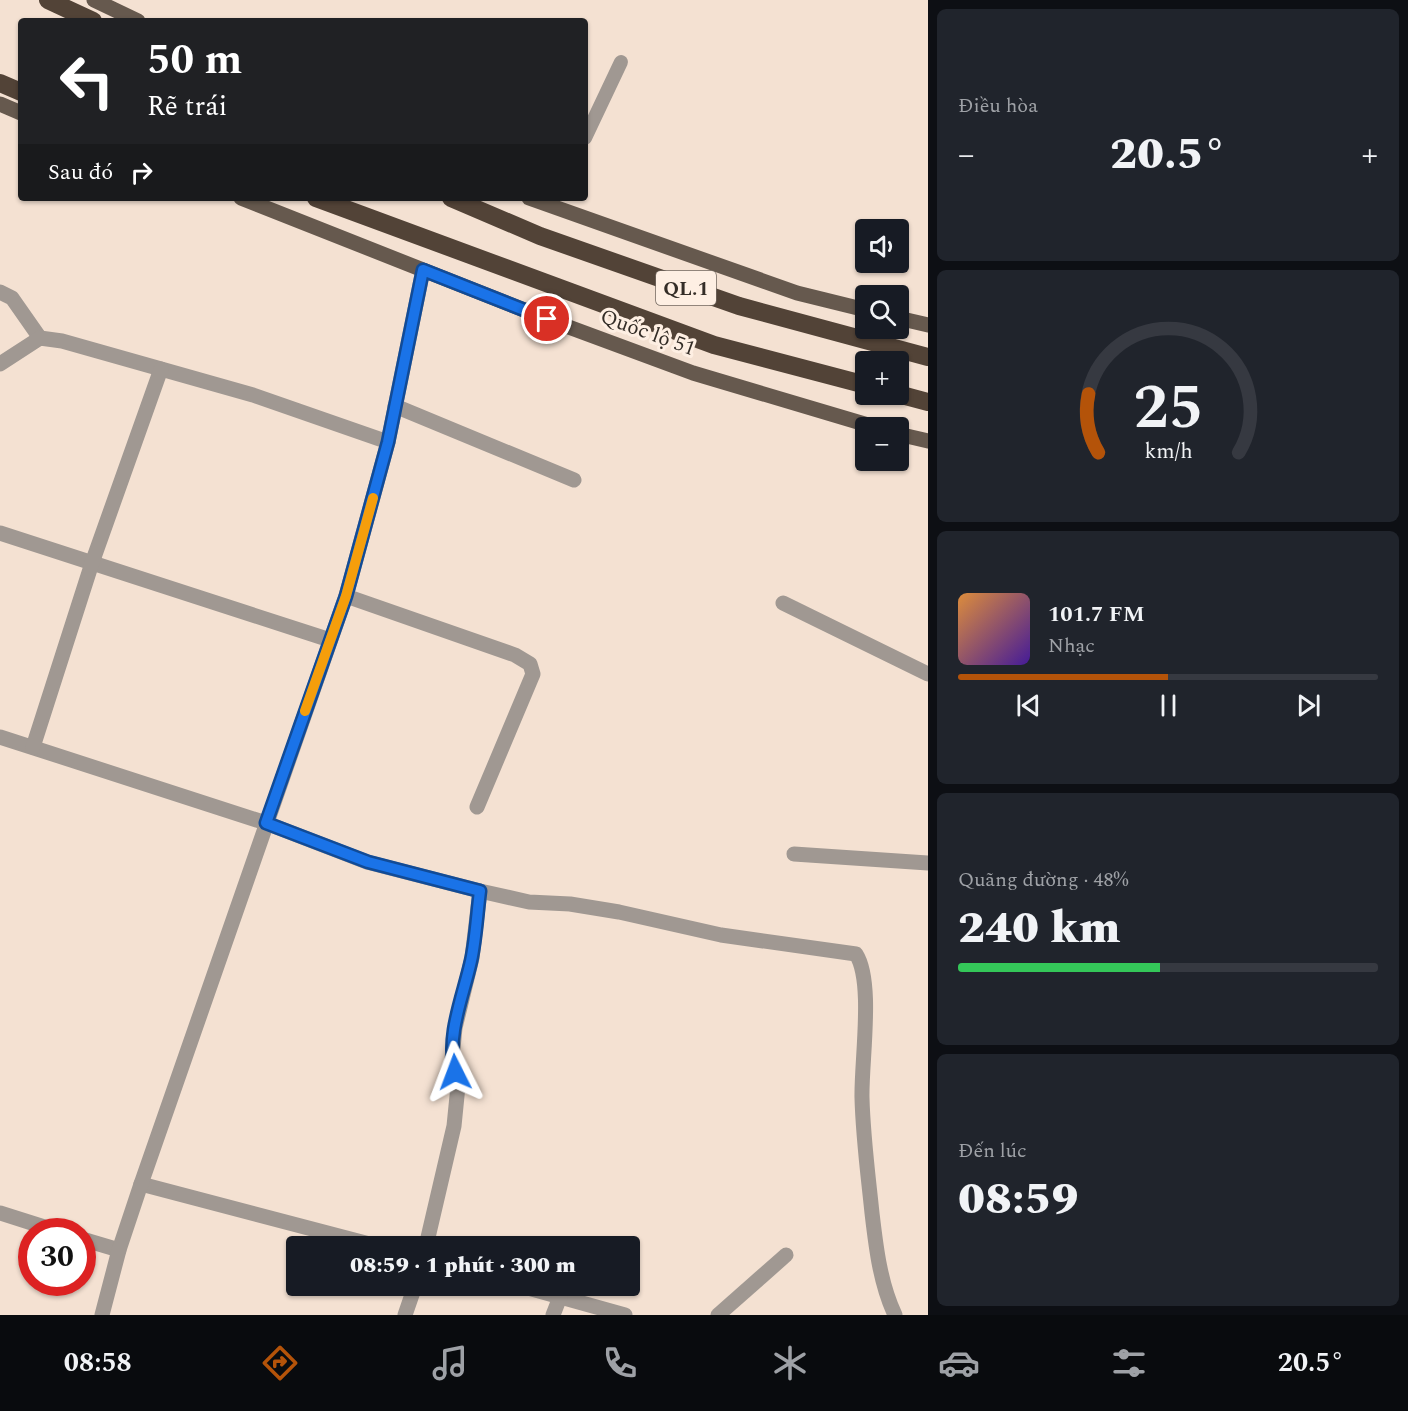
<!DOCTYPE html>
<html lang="vi">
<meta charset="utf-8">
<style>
:root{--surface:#171b24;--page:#20242c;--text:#f1f3f6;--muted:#9ea1a6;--line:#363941;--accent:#b45309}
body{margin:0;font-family:Spectral,serif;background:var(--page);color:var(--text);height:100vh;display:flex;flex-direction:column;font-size:22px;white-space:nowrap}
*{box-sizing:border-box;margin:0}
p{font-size:20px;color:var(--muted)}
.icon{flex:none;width:33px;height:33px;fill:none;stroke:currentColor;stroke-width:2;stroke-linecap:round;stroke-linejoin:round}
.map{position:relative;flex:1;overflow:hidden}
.details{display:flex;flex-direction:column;gap:9px;padding:9px;background:#0d0f14;width:480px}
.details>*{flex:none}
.guide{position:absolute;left:18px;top:18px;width:570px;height:183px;border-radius:6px;box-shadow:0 2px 4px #0004;background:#202124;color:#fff;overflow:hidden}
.buttons{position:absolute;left:855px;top:219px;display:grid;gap:12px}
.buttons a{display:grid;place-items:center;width:54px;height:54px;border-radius:6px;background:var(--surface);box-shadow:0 2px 4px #0004;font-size:30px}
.speed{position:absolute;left:18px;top:1218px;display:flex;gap:12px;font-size:30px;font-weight:700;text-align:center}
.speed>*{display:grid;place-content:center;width:78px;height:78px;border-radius:50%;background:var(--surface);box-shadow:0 2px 4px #0004;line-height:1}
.speed .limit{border:9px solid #d22;background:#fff;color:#111}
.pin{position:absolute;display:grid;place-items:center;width:51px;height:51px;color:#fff;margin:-26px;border:3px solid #fff;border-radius:50%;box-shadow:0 2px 6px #0007}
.me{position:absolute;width:66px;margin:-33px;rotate:357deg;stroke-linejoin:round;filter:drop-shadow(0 0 4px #0008)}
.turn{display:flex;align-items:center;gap:21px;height:126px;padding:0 30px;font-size:27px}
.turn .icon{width:78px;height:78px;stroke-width:2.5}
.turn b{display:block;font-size:42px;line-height:51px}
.then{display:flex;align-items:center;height:57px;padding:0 30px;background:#0003;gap:12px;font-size:22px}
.big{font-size:45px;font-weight:800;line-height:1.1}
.details .card{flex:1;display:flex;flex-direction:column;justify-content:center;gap:9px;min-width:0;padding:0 21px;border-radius:9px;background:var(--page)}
.details .dial{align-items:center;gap:0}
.dial svg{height:156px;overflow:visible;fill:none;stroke:var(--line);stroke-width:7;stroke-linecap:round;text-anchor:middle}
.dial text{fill:var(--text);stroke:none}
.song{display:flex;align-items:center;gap:18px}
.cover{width:72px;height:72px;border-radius:9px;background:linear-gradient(135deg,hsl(30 70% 55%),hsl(260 70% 35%))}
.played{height:6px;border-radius:3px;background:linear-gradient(90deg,var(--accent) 50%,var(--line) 50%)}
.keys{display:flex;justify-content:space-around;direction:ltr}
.heat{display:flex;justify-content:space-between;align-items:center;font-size:33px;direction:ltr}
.charge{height:9px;border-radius:4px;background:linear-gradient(90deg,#34c759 48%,var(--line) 0)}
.trip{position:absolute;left:286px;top:1236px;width:354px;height:60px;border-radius:6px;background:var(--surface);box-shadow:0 2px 4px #0004;font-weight:800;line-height:60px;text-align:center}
.tabs{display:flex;height:96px;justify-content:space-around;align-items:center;background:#090b0e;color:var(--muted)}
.tabs .icon{width:42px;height:42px}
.tabs .on{color:var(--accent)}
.tabs b{font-size:27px;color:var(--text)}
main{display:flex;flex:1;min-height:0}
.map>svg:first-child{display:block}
</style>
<main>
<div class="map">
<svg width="928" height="1315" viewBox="0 0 928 1315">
<rect width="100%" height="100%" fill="#f4e1d2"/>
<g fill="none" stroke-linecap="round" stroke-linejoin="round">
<path stroke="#a09892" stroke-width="14" d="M585,138l36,-76"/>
<g stroke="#a09892" stroke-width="15">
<path d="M0,292l12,6 28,40"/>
<path d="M0,364l40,-26 22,3 191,54 135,47"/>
<path d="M395,406l179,74"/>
<path d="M0,533l330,107"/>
<path d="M346,596l169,59 15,9 3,10 -56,133"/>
<path d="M783,603l145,71"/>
<path d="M0,737l266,86 101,39 113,29 49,11 41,2 49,8 102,23 135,19c18,28 5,108 6,144 1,39 6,76 10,115 4,34 8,70 23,102"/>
<path d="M33,747l59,-184 69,-194"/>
<path d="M794,854l134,9"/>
<path d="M141,1184l236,62"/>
<path d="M0,1213l60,19"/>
<path d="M82,1239l37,11"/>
<path d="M426,1246l28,-120 4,-40 -6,-28 3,-30 17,-70 8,-67"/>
<path d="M521,1286l104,29"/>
<path d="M102,1315l17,-65 22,-66 205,-588 42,-154 35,-172"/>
<path d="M405,1315l10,-29"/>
<path d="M553,1315l7,-18"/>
<path d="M718,1315l68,-60"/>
</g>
<g stroke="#66594e" stroke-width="15">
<path d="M94,0l44,21"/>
<path d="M0,104l21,9"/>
<path d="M241,198l306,121 146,54 185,55"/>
<path d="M529,198l268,95 69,17"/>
<path d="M898,318l30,7"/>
<path d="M898,434l30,7"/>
</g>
<g stroke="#524337" stroke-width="18">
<path d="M48,0l45,21"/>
<path d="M0,83l21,9"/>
<path d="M316,198l398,147 152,40"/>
<path d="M451,198l89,38 199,70 189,51"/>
<path d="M898,394l30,8"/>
</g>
</g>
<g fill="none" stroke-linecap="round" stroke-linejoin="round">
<g stroke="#114b97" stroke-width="15">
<path id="route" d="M455,1072c-9,-37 8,-75 16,-111 5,-23 6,-47 9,-70l-112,-29 -102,-39 80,-227 42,-154 35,-172 124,49"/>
</g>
<use href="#route" stroke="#1a73e8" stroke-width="10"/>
<path stroke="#f59e0b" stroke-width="10" d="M305,711l41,-115 27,-98"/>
</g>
<g text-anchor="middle" stroke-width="6" stroke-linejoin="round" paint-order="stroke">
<rect fill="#feefe3" stroke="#71675f" stroke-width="1.5" x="656" y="271" width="60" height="34" rx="4.5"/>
<g font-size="20" font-weight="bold" fill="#342d27">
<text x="686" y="295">QL.1</text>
</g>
<g font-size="21" fill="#342d27" stroke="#feefe3">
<text transform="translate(648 332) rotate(20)" y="7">Quốc lộ 51</text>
</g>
</g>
</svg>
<div class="buttons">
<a><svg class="icon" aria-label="sound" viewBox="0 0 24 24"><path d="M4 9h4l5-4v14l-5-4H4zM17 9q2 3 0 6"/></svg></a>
<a><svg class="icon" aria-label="search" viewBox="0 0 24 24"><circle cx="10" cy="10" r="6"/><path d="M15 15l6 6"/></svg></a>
<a>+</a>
<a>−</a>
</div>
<div class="speed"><div class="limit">30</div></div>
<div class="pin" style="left:547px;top:319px;background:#d93025"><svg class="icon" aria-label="arrive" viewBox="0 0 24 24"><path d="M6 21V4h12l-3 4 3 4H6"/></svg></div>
<svg class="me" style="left:455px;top:1072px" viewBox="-20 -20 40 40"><path d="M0-17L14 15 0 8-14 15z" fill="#1a73e8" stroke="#fff" stroke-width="4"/></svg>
<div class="trip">08:59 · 1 phút · 300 m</div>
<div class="guide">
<div class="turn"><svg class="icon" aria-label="left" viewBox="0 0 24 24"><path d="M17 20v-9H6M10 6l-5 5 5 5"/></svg><div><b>50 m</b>Rẽ trái</div></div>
<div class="then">Sau đó<svg class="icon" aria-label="right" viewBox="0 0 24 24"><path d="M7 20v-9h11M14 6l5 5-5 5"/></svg></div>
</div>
</div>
<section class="details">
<div class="card"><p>Điều hòa</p>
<div class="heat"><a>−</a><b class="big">20.5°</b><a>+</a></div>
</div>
<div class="card dial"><svg viewBox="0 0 100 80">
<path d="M14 69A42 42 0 1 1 86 69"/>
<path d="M14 69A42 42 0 0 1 9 39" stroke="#b45309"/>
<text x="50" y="56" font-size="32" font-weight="700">25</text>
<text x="50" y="72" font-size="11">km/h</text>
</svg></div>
<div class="card">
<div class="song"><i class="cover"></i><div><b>101.7 FM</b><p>Nhạc</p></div></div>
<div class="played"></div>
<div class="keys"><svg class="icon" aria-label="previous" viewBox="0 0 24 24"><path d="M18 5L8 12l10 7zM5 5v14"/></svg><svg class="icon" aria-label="pause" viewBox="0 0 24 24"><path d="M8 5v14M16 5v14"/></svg><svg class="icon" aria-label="next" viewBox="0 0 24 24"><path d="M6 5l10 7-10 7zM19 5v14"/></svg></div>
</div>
<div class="card"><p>Quãng đường · 48%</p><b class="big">240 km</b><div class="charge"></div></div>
<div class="card"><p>Đến lúc</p><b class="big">08:59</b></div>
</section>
</main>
<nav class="tabs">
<b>08:58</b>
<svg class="icon on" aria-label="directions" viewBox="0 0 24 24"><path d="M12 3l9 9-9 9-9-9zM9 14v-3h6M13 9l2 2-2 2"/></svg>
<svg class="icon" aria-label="music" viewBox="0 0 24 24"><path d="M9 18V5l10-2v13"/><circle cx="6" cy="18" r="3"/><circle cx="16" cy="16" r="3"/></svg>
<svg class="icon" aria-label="phone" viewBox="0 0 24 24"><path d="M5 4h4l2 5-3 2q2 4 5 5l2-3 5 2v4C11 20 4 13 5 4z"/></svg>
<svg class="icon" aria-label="climate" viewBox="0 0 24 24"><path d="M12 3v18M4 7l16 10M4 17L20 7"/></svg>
<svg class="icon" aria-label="car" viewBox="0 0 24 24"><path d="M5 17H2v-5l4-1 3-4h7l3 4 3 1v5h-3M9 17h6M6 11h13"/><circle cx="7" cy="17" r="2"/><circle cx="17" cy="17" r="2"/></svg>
<svg class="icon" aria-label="filters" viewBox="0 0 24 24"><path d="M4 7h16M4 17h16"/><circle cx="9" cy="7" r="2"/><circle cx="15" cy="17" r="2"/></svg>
<b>20.5°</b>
</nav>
